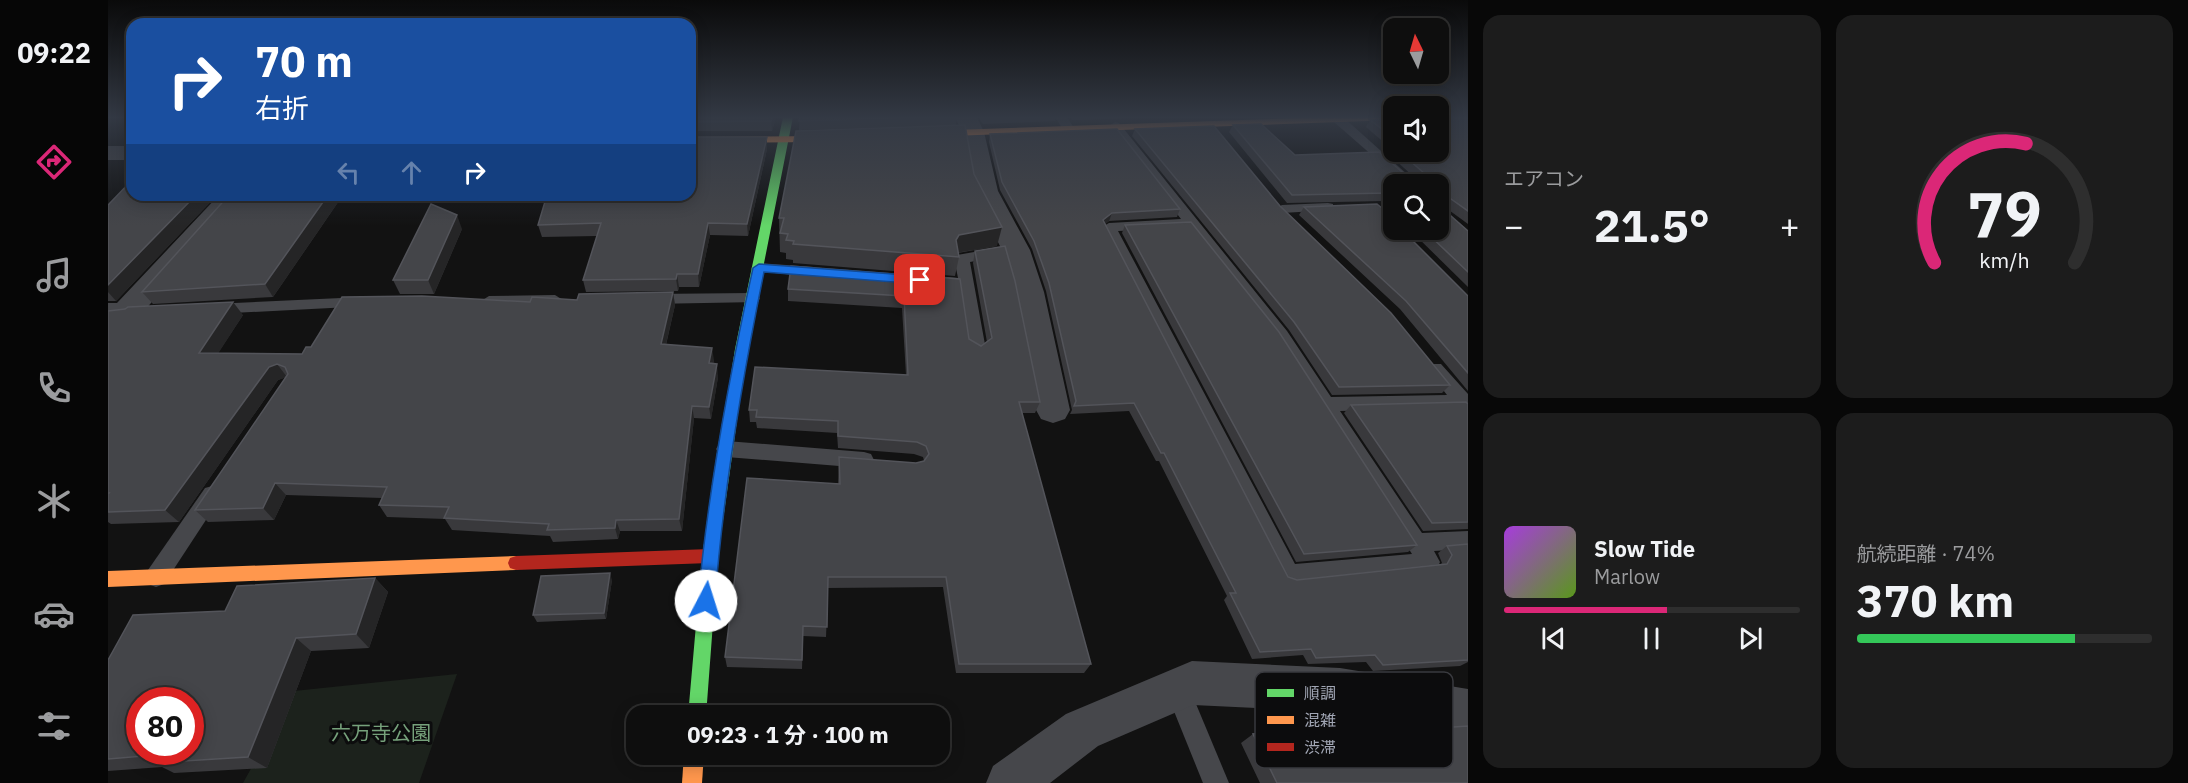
<!DOCTYPE html>
<html lang="ja">
<meta charset="utf-8">
<style>
:root{--surface:#0e0e0e;--page:#1c1c1c;--text:#f1f3f6;--muted:#9b9c9e;--line:#2e2e2e;--accent:#db2777}
body{margin:0;font-family:"IBM Plex Sans","Noto Sans JP",sans-serif;background:var(--page);color:var(--text);height:100vh;display:flex;flex-direction:column;font-size:22px;white-space:nowrap}
*{box-sizing:border-box;margin:0}
p{font-size:20px;color:var(--muted)}
.icon{flex:none;width:33px;height:33px;fill:none;stroke:currentColor;stroke-width:2;stroke-linecap:round;stroke-linejoin:round}
.map{position:relative;flex:1;overflow:hidden}
.sheet{display:flex;flex-direction:column;gap:15px;padding:15px;background:#080808;width:720px}
.sheet>*{flex:none}
.top-card{position:absolute;left:18px;top:18px;width:570px;height:183px;border-radius:18px;box-shadow:0 3px 15px #0003,0 0 0 2px var(--line);background:#1a4fa0;color:#fff;overflow:hidden}
.needle{width:39px;rotate:355deg}
.buttons{position:absolute;left:1275px;top:18px;display:grid;gap:12px}
.buttons a{display:grid;place-items:center;width:66px;height:66px;border-radius:12px;background:var(--surface);box-shadow:0 3px 15px #0003,0 0 0 2px var(--line);font-size:30px}
.speed{position:absolute;left:18px;top:687px;display:flex;gap:12px;font-size:30px;font-weight:700;text-align:center}
.speed>*{display:grid;place-content:center;width:78px;height:78px;border-radius:50%;background:var(--surface);box-shadow:0 3px 15px #0003,0 0 0 2px var(--line);line-height:1}
.speed .limit{border:9px solid #d22;background:#fff;color:#111}
.pin{position:absolute;display:grid;place-items:center;width:51px;height:51px;color:#fff;margin:-26px;border-radius:12px;box-shadow:0 3px 9px #0006}
.me{position:absolute;width:66px;margin:-33px;rotate:5deg;stroke-linejoin:round;filter:drop-shadow(0 0 4px #0008)}
.turn{display:flex;align-items:center;gap:21px;height:126px;padding:0 30px;font-size:27px}
.turn .icon{width:78px;height:78px;stroke-width:2.5}
.turn b{display:block;font-size:42px;line-height:51px}
.lanes{display:flex;align-items:center;height:57px;padding:0 30px;background:#0003;justify-content:center;gap:30px;direction:ltr}
.lanes .off{opacity:.35}
.big{font-size:45px;font-weight:700;line-height:1.1}
.sheet .widget{flex:1;display:flex;flex-direction:column;justify-content:center;gap:9px;min-width:0;padding:0 21px;border-radius:18px;background:var(--page)}
.sheet .dial{align-items:center;gap:0}
.dial svg{height:156px;overflow:visible;fill:none;stroke:var(--line);stroke-width:7;stroke-linecap:round;text-anchor:middle}
.dial text{fill:var(--text);stroke:none}
.song{display:flex;align-items:center;gap:18px}
.cover{width:72px;height:72px;border-radius:9px;background:linear-gradient(135deg,hsl(280 70% 55%),hsl(90 70% 35%))}
.played{height:6px;border-radius:3px;background:linear-gradient(90deg,var(--accent) 55%,var(--line) 55%)}
.keys{display:flex;justify-content:space-around;direction:ltr}
.heat{display:flex;justify-content:space-between;align-items:center;font-size:33px;direction:ltr}
.charge{height:9px;border-radius:4px;background:linear-gradient(90deg,#34c759 74%,var(--line) 0)}
.sheet .tiles{flex:1;display:grid;gap:15px;grid-template-columns:repeat(2,1fr)}
.trip{position:absolute;left:518px;top:705px;width:324px;height:60px;border-radius:18px;background:var(--surface);box-shadow:0 3px 15px #0003,0 0 0 2px var(--line);font-weight:700;line-height:60px;text-align:center}
main{display:flex;flex:1;min-height:0}
.menu{display:flex;flex-direction:column;width:108px;justify-content:space-around;align-items:center;background:#060606;color:var(--muted)}
.menu .icon{width:42px;height:42px}
.menu .selected{color:var(--accent)}
.menu b{font-size:27px;color:var(--text)}
.map>svg:first-child{display:block}
</style>
<main>
<nav class="menu">
<b>09:22</b>
<svg class="icon selected" aria-label="directions" viewBox="0 0 24 24"><path d="M12 3l9 9-9 9-9-9zM9 14v-3h6M13 9l2 2-2 2"/></svg>
<svg class="icon" aria-label="music" viewBox="0 0 24 24"><path d="M9 18V5l10-2v13"/><circle cx="6" cy="18" r="3"/><circle cx="16" cy="16" r="3"/></svg>
<svg class="icon" aria-label="phone" viewBox="0 0 24 24"><path d="M5 4h4l2 5-3 2q2 4 5 5l2-3 5 2v4C11 20 4 13 5 4z"/></svg>
<svg class="icon" aria-label="climate" viewBox="0 0 24 24"><path d="M12 3v18M4 7l16 10M4 17L20 7"/></svg>
<svg class="icon" aria-label="car" viewBox="0 0 24 24"><path d="M5 17H2v-5l4-1 3-4h7l3 4 3 1v5h-3M9 17h6M6 11h13"/><circle cx="7" cy="17" r="2"/><circle cx="17" cy="17" r="2"/></svg>
<svg class="icon" aria-label="filters" viewBox="0 0 24 24"><path d="M4 7h16M4 17h16"/><circle cx="9" cy="7" r="2"/><circle cx="15" cy="17" r="2"/></svg>
</nav>
<div class="map">
<svg width="1360" height="783" viewBox="0 0 1360 783">
<rect width="100%" height="100%" fill="#121212"/>
<path fill="#1c221c" d="M349,674l-38,109h-176l51,-92z"/>
<g fill="none" stroke-linecap="round" stroke-linejoin="round">
<g fill="#46474b" fill-rule="evenodd">
<path d="M947,117h12l7,11 -10,3z"/>
<path d="M1226,117h9l75,67h-13l-71,-62z"/>
<path d="M1007,122l4,1 168,208 44,66 116,-2 -21,-27 3,-4h12l27,30v21l-10,-7 -118,3 82,122 46,-2v18l-34,2 6,11 -3,7 -8,3 -140,13 -8,-3 -179,-355 7,-4 72,-4 -72,-93zM1080,228l87,111 137,215 -117,10 -177,-333z"/>
<path d="M1220,203l5,1v6l-51,3 -7,-4 7,-4z"/>
<path d="M889,248l5,2 2,3 -2,3 -32,6 16,88 -9,6 -9,-6 -9,-62 -22,-2 -8,-5 8,-5 21,2 -4,-20 3,-3z"/>
<path d="M651,263l55,4 8,5 -8,5 -60,-6 -3,-3z"/>
<path d="M644,293l8,5 -2,4 -107,2 -8,-5 8,-5z"/>
<path d="M447,295l8,5 -2,4 -72,2 -8,-5 8,-5z"/>
<path d="M255,297l6,1 2,4 -2,4 -156,8 -8,-5 8,-5z"/>
<path d="M618,441l138,11 7,2 3,6 -3,6 -7,2 -138,-11 -7,-3 -3,-5 3,-5z"/>
<path d="M104,486l7,2 3,6 -3,6 -55,84 -8,3 -8,-3 -3,-7 3,-7 57,-82z"/>
<path d="M1069,677l9,3 43,103h-26l-38,-94 3,-9z"/>
</g>
<g fill="#46474b" fill-rule="evenodd">
<path d="M847,117h22l7,15 14,59 32,59 14,42 26,118 -5,9 -12,4 -12,-4 -5,-9 -22,-118 -12,-42 -30,-59 -10,-59z"/>
<rect x="0" y="146" width="24" height="14"/>
<path d="M111,195h27l-110,125 -28,3v-20h9z"/>
<path d="M1084,661l148,7 128,21v46l-128,-23 -147,-7 -95,41 -48,37h-64l7,-17 73,-52z"/>
</g>
<path fill="#63d668" fill-rule="evenodd" d="M675,117h10l-46,232 -29,207 -12,160h-18l14,-160 33,-207z"/>
<g fill="#ff974d" fill-rule="evenodd">
<path d="M1220,117h66v3l-471,17 -5,-3 5,-3z"/>
<path d="M582,137l127,-1 5,3 -5,3 -127,1z"/>
<path d="M408,556l6,2 2,5 -2,5 -6,2 -408,17v-16z"/>
<path d="M576,754h20l-2,29h-20z"/>
</g>
<path fill="#b3261e" fill-rule="evenodd" d="M602,549l6,2 2,5 -2,5 -6,2 -194,7 -6,-2 -2,-5 2,-5 6,-2z"/>
</g>
<g fill="#39393c">
<path d="M582,117h86l-4,14h-82z"/>
<path d="M692,117h157l-1,8 -157,5z"/>
<path d="M870,117h78l-1,4 -72,3z"/>
<path d="M961,117h106l-103,3z"/>
<path d="M1360,117v107l-26,-19v3l26,23v56l-58,-57h28l-44,-46v27l-11,-10 -96,2 -58,-71 4,-7 62,30 114,23h6l-22,-20 4,-5 -3,-1h44z"/>
<path d="M1286,119v32l-28,-24 4,-7z"/>
<path d="M1027,129l145,77 170,179 -8,8 -110,2 -43,-65 -157,-194z"/>
<path d="M882,134l190,75 -3,8 -68,4 -4,3 183,353 9,3 144,-16 1,-1 -4,-10 9,-7 21,-2v118l-8,4 -87,5 -7,-9 -58,2 -5,-9 -51,4 -28,-59 3,-4 -68,-135h-3l-27,-50 -59,3 2,-4 -26,-119 -14,-42 -32,-59 -11,-48z"/>
<path d="M659,149l-19,87 -38,-1 -11,52h-20l-1,4 -92,1 -3,-12 14,-44 -55,1 -4,-12 152,-30z"/>
<path d="M866,174l23,72 -39,7 1,4 -4,19 -162,-13v-3l-7,-1v-6l-6,-1 -1,-34z"/>
<path d="M24,195h85l-101,106h-8v-96z"/>
<path d="M121,195h114l-70,102 -120,7 -11,-12z"/>
<path d="M1196,207l90,23 74,66v95l-68,-82 -101,-94z"/>
<path d="M1017,225l292,320 -9,7 -112,10 -174,-329z"/>
<path d="M354,229l-28,65h-34l-7,-14z"/>
<path d="M867,251l65,151 -5,11h-13l69,251 -7,9h-128l-13,-86 -115,1 -2,49 -23,-1 -1,33 -75,-2 -2,-10 113,-173 1,-27 77,6 8,-2 -1,-4 -9,-3 -76,-6 -1,-15 -80,-5 -1,-6h-6l-1,-12 157,-35 -4,-67 -114,-7v-12l172,-10 9,60 12,7 6,-4 -14,-79z"/>
<path d="M565,292l2,13 -9,40 48,15 -1,4 5,13 -7,42 -17,-1 -12,113h-62l-2,8 -65,3 -3,-6 -98,-6 -7,-11 -58,-2 -8,-12 3,-7 -96,-3 -12,25 -66,2 -13,-12 91,-133 -8,3 -99,142 -68,2 -3,-2v-211l135,4 -25,38 84,1 9,-7 219,-45 47,-2z"/>
<path d="M1360,404v125l-45,2 -79,-118 7,-8z"/>
<path d="M267,578l13,14 -19,56 -58,3 -44,117 -93,5 -12,-6 -54,4v-111l117,-49z"/>
<path d="M504,580l-6,39 -69,3 -4,-7z"/>
<path d="M1250,719l52,11 58,53h-208l-19,-40 12,-9 97,-10z"/>
</g>
<g fill="#252526">
<path d="M665,117h3l-4,14 -1,-10z"/>
<path d="M659,137v12l-19,87 -1,-12z"/>
<path d="M88,195h21l-101,106 -8,-9v-7z"/>
<path d="M220,195h15l-70,102 -8,-13z"/>
<path d="M1004,213l-3,8 -9,7 3,-8z"/>
<path d="M349,215l5,14 -28,65 -6,-14z"/>
<path d="M600,223l2,12 -11,52 -1,-13z"/>
<path d="M894,227l-5,19 -42,7 1,-13 3,-5z"/>
<path d="M569,274l2,13 -1,4 -2,-12z"/>
<path d="M565,292l2,13 -12,52 -2,-13z"/>
<path d="M125,302l10,13 -33,51 -11,-13z"/>
<path d="M604,348l2,12 -4,16 -1,-13z"/>
<path d="M169,364l10,13 -9,3 -99,142 -14,-12 104,-143z"/>
<path d="M609,364l1,13 -7,42 -2,-12z"/>
<path d="M584,406l2,12 -12,113 -3,-12z"/>
<path d="M167,483l11,12 -12,25 -11,-12z"/>
<path d="M508,520l4,11 -2,8 -3,-11z"/>
<path d="M502,573l2,7 -6,39 -2,-6z"/>
<path d="M267,578l13,14 -19,56 -13,-14z"/>
<path d="M188,638l15,13 -44,117 -19,-11z"/>
</g>
<g fill="#444549" stroke="#53545a" stroke-width="1.5" fill-rule="evenodd">
<path d="M582,117h83l-2,4 -81,1z"/>
<path d="M692,117h115l-116,4z"/>
<path d="M1330,117h30v94l-24,-17 -2,14 26,23v41l-44,-42h14v-46h-44v14l-6,-5 -96,2 -59,-70 28,-1 34,31 84,-3 30,26h15l1,-4 -25,-22h38z"/>
<path d="M1286,119v19l-24,-18z"/>
<path d="M857,125l9,49 28,53 -43,8 -3,5 3,17 -166,-13 1,-3 -8,-1 2,-6 -8,-1 4,-15h-5l17,-87z"/>
<path d="M1106,126l66,80 111,107 59,72 -111,2 -45,-65 -159,-193z"/>
<path d="M1009,129l63,80 -68,4 -9,7 185,357 9,3 150,-16 5,-9 -5,-9 21,-2v116l-85,5 -8,-10 -59,3 -5,-9 -51,3 -30,-59h6l-72,-140h-3l-27,-50 -60,3 2,-5 -27,-118 -15,-42 -32,-59 -12,-48z"/>
<path d="M582,137h77l-20,87 -39,-1 -10,51h-21l-1,5 -93,1 18,-57 -63,2 9,-30h143z"/>
<path d="M24,180v15h64l-88,90v-80z"/>
<path d="M121,195h99l-63,89 -123,8z"/>
<path d="M323,204l26,11 -29,65h-35z"/>
<path d="M1269,204l17,14v12h8l66,66v77l-62,-72 -102,-94z"/>
<path d="M1083,222l88,110 138,213 -113,9 -179,-329z"/>
<path d="M897,246l10,35 25,121h-21l72,262h-132l-13,-87h-118l-1,50 -24,-1 -1,34 -77,-3 22,-179 93,6 -1,-27 77,6 8,-2 5,-7 -3,-8 -9,-4 -79,-6v-15l-82,-4 1,-7h-8l6,-43 153,8 -4,-79 -116,-7 3,-23 169,13 9,60 12,7 11,-8 -17,-87z"/>
<path d="M565,292l-12,52 51,4 -3,15 8,1 -8,43 -17,-1 -13,113 -63,1 -1,8 -68,2 2,-6 -105,-6 5,-11 -70,-2 8,-18 -112,-4 -12,25 -68,2 93,-136 -3,-7 -8,-3 -8,3 -104,143 -57,2v-18l1,-1h-1v-182l17,-2 3,-2 105,-5 -34,51 103,1 4,-7h5l31,-50 80,-1 108,6 2,-5 45,3 2,-6z"/>
<path d="M1358,402l2,2v118l-36,1 -81,-118z"/>
<path d="M502,573l-6,40 -71,2 8,-39z"/>
<path d="M267,578l-19,56 -60,4 -48,119 -96,6 3,-8 -47,4v-99l25,-45 92,-4 12,-25zM32,700h50v52h-50z"/>
<path d="M1293,715l9,15 58,-4v57h-191l-24,-49 107,-11 -2,-4z"/>
</g>
<linearGradient id="sky" x2="0" y2="1"><stop stop-color="#0a0a0a"/><stop offset="0.52" stop-color="#333944"/><stop offset="1" stop-color="#333944" stop-opacity="0"/></linearGradient>
<rect width="1360" height="226" fill="url(#sky)"/>
<path fill="#1a73e8" stroke="#114b97" stroke-width="1.5" d="M651,264l161,12 6,4 -6,4 -156,-12c-22,108 -41,219 -49,329l-2,6 -7,2 -6,-2 -2,-6c10,-112 31,-224 55,-333z"/>
<g text-anchor="middle" stroke-width="6" stroke-linejoin="round" paint-order="stroke">
<g font-size="20" fill="#76a17b" stroke="#0c0c0d">
<text x="273" y="740">六万寺公園</text>
</g>
</g>
<rect x="1147" y="672" width="198" height="96" rx="9" fill="#0c0c0d" stroke="#393a3f" stroke-width="1.5"/>
<rect x="1159" y="689" width="27" height="8" fill="#63d668"/>
<rect x="1159" y="716" width="27" height="8" fill="#ff974d"/>
<rect x="1159" y="743" width="27" height="8" fill="#b3261e"/>
<g font-size="16" fill="#a1a6b4">
<text x="1196" y="699">順調</text>
<text x="1196" y="726">混雑</text>
<text x="1196" y="753">渋滞</text>
</g>
</svg>
<div class="buttons">
<a><svg class="needle" viewBox="-14 -14 28 28"><path d="M0-13l5 13h-10z" fill="#e53935"/><path d="M0 13l5-13h-10z" fill="#9b9c9e"/></svg></a>
<a><svg class="icon" aria-label="sound" viewBox="0 0 24 24"><path d="M4 9h4l5-4v14l-5-4H4zM17 9q2 3 0 6"/></svg></a>
<a><svg class="icon" aria-label="search" viewBox="0 0 24 24"><circle cx="10" cy="10" r="6"/><path d="M15 15l6 6"/></svg></a>
</div>
<div class="speed"><div class="limit">80</div></div>
<div class="pin" style="left:812px;top:280px;background:#d93025"><svg class="icon" aria-label="arrive" viewBox="0 0 24 24"><path d="M6 21V4h12l-3 4 3 4H6"/></svg></div>
<svg class="me" style="left:598px;top:601px" viewBox="-20 -20 40 40"><circle r="19" fill="#fff"/><path d="M0-13L10 11 0 6-10 11z" fill="#1a73e8"/></svg>
<div class="trip">09:23 · 1 分 · 100 m</div>
<div class="top-card">
<div class="turn"><svg class="icon" aria-label="right" viewBox="0 0 24 24"><path d="M7 20v-9h11M14 6l5 5-5 5"/></svg><div><b>70 m</b>右折</div></div>
<div class="lanes"><svg class="icon off" aria-label="left" viewBox="0 0 24 24"><path d="M17 20v-9H6M10 6l-5 5 5 5"/></svg><svg class="icon off" aria-label="ahead" viewBox="0 0 24 24"><path d="M12 20V5M6 11l6-6 6 6"/></svg><svg class="icon" aria-label="right" viewBox="0 0 24 24"><path d="M7 20v-9h11M14 6l5 5-5 5"/></svg></div>
</div>
</div>
<section class="sheet">
<div class="tiles">
<div class="widget"><p>エアコン</p>
<div class="heat"><a>−</a><b class="big">21.5°</b><a>+</a></div>
</div>
<div class="widget dial"><svg viewBox="0 0 100 80">
<path d="M14 69A42 42 0 1 1 86 69"/>
<path d="M14 69A42 42 0 0 1 61 8" stroke="#db2777"/>
<text x="50" y="56" font-size="32" font-weight="700">79</text>
<text x="50" y="72" font-size="11">km/h</text>
</svg></div>
<div class="widget">
<div class="song"><i class="cover"></i><div><b>Slow Tide</b><p>Marlow</p></div></div>
<div class="played"></div>
<div class="keys"><svg class="icon" aria-label="previous" viewBox="0 0 24 24"><path d="M18 5L8 12l10 7zM5 5v14"/></svg><svg class="icon" aria-label="pause" viewBox="0 0 24 24"><path d="M8 5v14M16 5v14"/></svg><svg class="icon" aria-label="next" viewBox="0 0 24 24"><path d="M6 5l10 7-10 7zM19 5v14"/></svg></div>
</div>
<div class="widget"><p>航続距離 · 74%</p><b class="big">370 km</b><div class="charge"></div></div>
</div>
</section>
</main>
